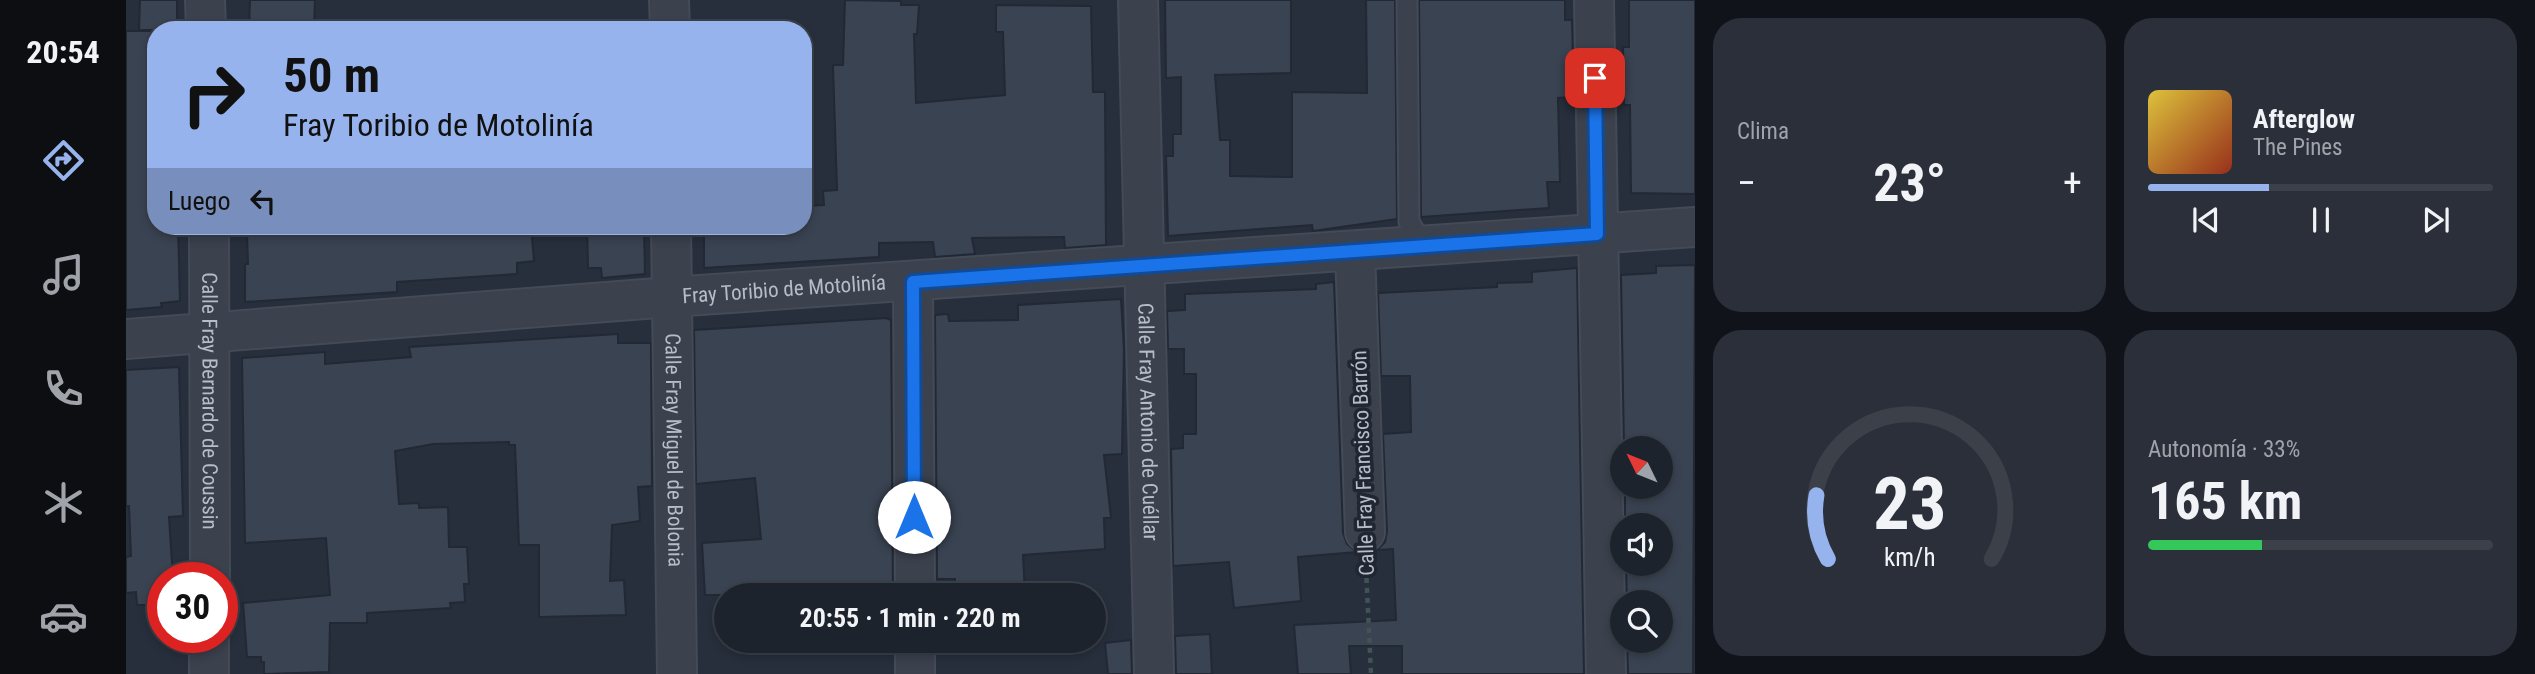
<!DOCTYPE html>
<html lang="es">
<meta charset="utf-8">
<style>
:root{--surface:#1d232d;--page:#2a2f39;--text:#f1f3f6;--muted:#a0a4aa;--line:#3b4049;--accent:#96b3ed}
body{margin:0;font-family:"Roboto Condensed",sans-serif;background:var(--page);color:var(--text);height:100vh;display:flex;flex-direction:column;font-size:26px;white-space:nowrap}
*{box-sizing:border-box;margin:0}
p{font-size:23px;color:var(--muted)}
.icon{flex:none;width:38px;height:38px;fill:none;stroke:currentColor;stroke-width:2;stroke-linecap:round;stroke-linejoin:round}
.map{position:relative;flex:1;overflow:hidden}
.details{display:flex;flex-direction:column;gap:18px;padding:18px;background:#101319;width:840px}
.details>*{flex:none}
.hud{position:absolute;left:21px;top:21px;width:665px;height:214px;border-radius:28px;box-shadow:0 4px 10px #0003,0 0 0 2px var(--line);background:#96b3ed;color:#111;overflow:hidden}
.needle{width:46px;rotate:313deg}
.tools{position:absolute;left:1484px;top:436px;display:grid;gap:14px}
.tools a{display:grid;place-items:center;width:63px;height:63px;border-radius:50%;background:var(--surface);box-shadow:0 4px 10px #0003,0 0 0 2px var(--line);font-size:35px}
.speed{position:absolute;left:21px;top:562px;display:flex;gap:14px;font-size:35px;font-weight:700;text-align:center}
.speed>*{display:grid;place-content:center;width:91px;height:91px;border-radius:50%;background:var(--surface);box-shadow:0 4px 10px #0003,0 0 0 2px var(--line);line-height:1}
.speed .limit{border:10px solid #d22;background:#fff;color:#111}
.pin{position:absolute;display:grid;place-items:center;width:60px;height:60px;color:#fff;margin:-30px;border-radius:14px;box-shadow:0 4px 10px #0006}
.me{position:absolute;width:77px;margin:-38px;rotate:0deg;stroke-linejoin:round;filter:drop-shadow(0 0 5px #0008)}
.turn{display:flex;align-items:center;gap:24px;height:147px;padding:0 21px;font-size:32px}
.turn .icon{width:91px;height:91px;stroke-width:2.5}
.turn b{display:block;font-size:49px;line-height:60px}
.then{display:flex;align-items:center;height:66px;padding:0 21px;background:#0003;gap:14px;font-size:26px}
.big{font-size:52px;font-weight:700;line-height:1.1}
.details .tile{flex:1;display:flex;flex-direction:column;justify-content:center;gap:10px;min-width:0;padding:0 24px;border-radius:28px;background:var(--page)}
.details .dial{align-items:center;gap:0}
.dial svg{height:182px;overflow:visible;fill:none;stroke:var(--line);stroke-width:7;stroke-linecap:round;text-anchor:middle}
.dial text{fill:var(--text);stroke:none}
.song{display:flex;align-items:center;gap:21px}
.cover{width:84px;height:84px;border-radius:10px;background:linear-gradient(135deg,hsl(50 70% 55%),hsl(10 70% 35%))}
.played{height:7px;border-radius:4px;background:linear-gradient(90deg,var(--accent) 35%,var(--line) 35%)}
.keys{display:flex;justify-content:space-around;direction:ltr}
.heat{display:flex;justify-content:space-between;align-items:center;font-size:38px;direction:ltr}
.charge{height:10px;border-radius:5px;background:linear-gradient(90deg,#34c759 33%,var(--line) 0)}
.details .tiles{flex:1;display:grid;gap:18px;grid-template-columns:repeat(2,1fr)}
.trip{position:absolute;left:588px;top:583px;width:392px;height:70px;border-radius:35px;background:var(--surface);box-shadow:0 4px 10px #0003,0 0 0 2px var(--line);font-weight:700;line-height:70px;text-align:center}
main{display:flex;flex:1;min-height:0}
.menu{display:flex;flex-direction:column;width:126px;justify-content:space-around;align-items:center;background:#0c0e12;color:var(--muted)}
.menu .icon{width:49px;height:49px}
.menu .selected{color:var(--accent)}
.menu b{font-size:32px;color:var(--text)}
.map>svg:first-child{display:block}
</style>
<main>
<nav class="menu">
<b>20:54</b>
<svg class="icon selected" aria-label="directions" viewBox="0 0 24 24"><path d="M12 3l9 9-9 9-9-9zM9 14v-3h6M13 9l2 2-2 2"/></svg>
<svg class="icon" aria-label="music" viewBox="0 0 24 24"><path d="M9 18V5l10-2v13"/><circle cx="6" cy="18" r="3"/><circle cx="16" cy="16" r="3"/></svg>
<svg class="icon" aria-label="phone" viewBox="0 0 24 24"><path d="M5 4h4l2 5-3 2q2 4 5 5l2-3 5 2v4C11 20 4 13 5 4z"/></svg>
<svg class="icon" aria-label="climate" viewBox="0 0 24 24"><path d="M12 3v18M4 7l16 10M4 17L20 7"/></svg>
<svg class="icon" aria-label="car" viewBox="0 0 24 24"><path d="M5 17H2v-5l4-1 3-4h7l3 4 3 1v5h-3M9 17h6M6 11h13"/><circle cx="7" cy="17" r="2"/><circle cx="17" cy="17" r="2"/></svg>
</nav>
<div class="map">
<svg width="1569" height="674" viewBox="0 0 1569 674">
<rect width="100%" height="100%" fill="#272f3c"/>
<g fill="#3a4352" stroke="#222834" stroke-width="2">
<path d="M14,0h37v30h-38z"/>
<path d="M124,0h65l-1,30h-65z"/>
<path d="M719,0l56,1v4h18l-2,29h-3l2,69 89,-8 -2,-63h-7v-27l95,1 2,86h12l1,153 -41,3 -1,-11 -92,1 3,16 -40,3 -2,-15 -54,1v14l-175,11v-42h99v-20l21,-1 -1,-14 14,-1 -4,-125h10z"/>
<path d="M1039,0h126v73l-76,2 5,65h10v36l62,1v-85l75,1 -1,-93h29l2,219 -84,12 -1,-6 -144,11 -2,-80h7v-22h8v-57l-15,1z"/>
<path d="M1293,0h146v20h7l2,77 -16,1 2,84h-13l2,26 -128,9z"/>
<path d="M1503,0h66v194l-64,-1 -1,-88h-6l-1,-58h6z"/>
<path d="M0,31h30v195h22l2,75 -19,2 1,4 -36,3z"/>
<path d="M208,226h197l3,35 -17,2v11l-120,8v10l-152,10v-38h3l-1,-30 88,-4z"/>
<path d="M461,226h57l1,48 -43,4 -1,-10h-13z"/>
<path d="M1569,265l-2,409h-65l-1,-34h34v-38h-34l-1,-38h35v-39h-36v-39h36v-38h-37l-3,-173 35,-2v-7z"/>
<path d="M1451,268l7,406h-182v-28h-53l2,28h-53l-4,-49 102,-5 -3,-71 -16,1 8,-8 2,-11 -4,-97 28,-2 -1,-56h-29l-3,-83 119,-6v-4l35,-1v-10z"/>
<path d="M1208,282l9,251 4,11 10,8 -59,5 3,44 -67,7 -5,-46 -56,4 -2,-117 12,-1v-14h13v-60h-12v-25h-16l-1,-38 18,-1v-16l131,-5v-5z"/>
<path d="M995,299l3,51 -2,104 -18,1 7,63h-7l1,31 -82,6 2,40h-70v-16h-18l-2,-264 13,-1 1,7 69,-1v-15z"/>
<path d="M760,318l5,2 2,275h-188l-3,-52 59,-4 -6,-61 -59,6 -2,-154z"/>
<path d="M492,334v9h33l1,143 -14,1 2,34 -28,4 -2,56 14,-1 2,35 -87,2v-72h-20l-4,-100h-6v-3l-76,2 -38,7 4,53 20,-1v5l29,-1 1,40h18l2,37h-5l1,18 -15,1 1,5 -84,5v10h-37l-1,49 -65,2v-12h-3v-5h-14l-4,-54 87,-8 -4,-57 -81,5 -3,-185 83,-6v12l86,-7 -2,-10z"/>
<path d="M53,367l4,149 -14,1 4,61h-10v27h-26l-1,-13 -10,1v-36l5,-1 -2,-50h-3v-136z"/>
<path d="M1084,634l2,40h-36l-1,-38z"/>
<path d="M1005,640l1,34h-24l-3,-31z"/>
</g>
<g fill="none" stroke-linecap="round" stroke-linejoin="round">
<g stroke="#444a56" stroke-width="23">
<path id="service" d="M1281,0l2,222 14,23"/>
</g>
<g stroke="#444a56" stroke-width="42">
<g id="minor">
<path d="M79,0l1,30"/>
<path d="M543,0l1,30"/>
<path id="s1" d="M1012,0l16,674"/>
<path d="M1468,0l12,674"/>
<path id="s2" d="M83,226l1,352"/>
<path id="s3" d="M545,226l6,448"/>
<path d="M1229,251l10,281"/>
<path d="M787,282l2,313"/>
<path d="M789,640v34"/>
<path d="M83,674v-37"/>
</g>
</g>
<g stroke="#444a56" stroke-width="42">
<g id="tertiary">
<path id="s4" d="M0,339l545,-42 1024,-70"/>
</g>
</g>
<path stroke="#425356" stroke-width="4.5" stroke-dasharray="5 5" stroke-linecap="butt" d="M1240,568l5,106"/>
<use href="#service" stroke="#3b414d" stroke-width="19"/>
<use href="#minor" stroke="#3b414d" stroke-width="38"/>
<use href="#tertiary" stroke="#3b414d" stroke-width="38"/>
</g>
<g fill="none" stroke-linecap="round" stroke-linejoin="round">
<g stroke="#114b97" stroke-width="18">
<path id="route" d="M788,517l-1,-235 684,-48 -2,-156"/>
</g>
<use href="#route" stroke="#1a73e8" stroke-width="12"/>
</g>
<g text-anchor="middle" stroke-width="7" stroke-linejoin="round" paint-order="stroke">
<g font-size="21" fill="#b7bdc8" stroke="#202632">
<text dy="7" stroke="none"><textPath href="#s4" startOffset="660">Fray Toribio de Motolinía</textPath></text>
<text dy="7" stroke="none"><textPath href="#s2" startOffset="175">Calle Fray Bernardo de Coussin</textPath></text>
<text dy="7" stroke="none"><textPath href="#s1" startOffset="422">Calle Fray Antonio de Cuéllar</textPath></text>
<text dy="7" stroke="none"><textPath href="#s3" startOffset="224">Calle Fray Miguel de Bolonia</textPath></text>
<text transform="translate(1237 463) rotate(-92)" y="7">Calle Fray Francisco Barrón</text>
</g>
</g>
</svg>
<div class="tools">
<a><svg class="needle" viewBox="-14 -14 28 28"><path d="M0-13l5 13h-10z" fill="#e53935"/><path d="M0 13l5-13h-10z" fill="#a0a4aa"/></svg></a>
<a><svg class="icon" aria-label="sound" viewBox="0 0 24 24"><path d="M4 9h4l5-4v14l-5-4H4zM17 9q2 3 0 6"/></svg></a>
<a><svg class="icon" aria-label="search" viewBox="0 0 24 24"><circle cx="10" cy="10" r="6"/><path d="M15 15l6 6"/></svg></a>
</div>
<div class="speed"><div class="limit">30</div></div>
<div class="pin" style="left:1469px;top:78px;background:#d93025"><svg class="icon" aria-label="arrive" viewBox="0 0 24 24"><path d="M6 21V4h12l-3 4 3 4H6"/></svg></div>
<svg class="me" style="left:788px;top:517px" viewBox="-20 -20 40 40"><circle r="19" fill="#fff"/><path d="M0-13L10 11 0 6-10 11z" fill="#1a73e8"/></svg>
<div class="trip">20:55 · 1 min · 220 m</div>
<div class="hud">
<div class="turn"><svg class="icon" aria-label="right" viewBox="0 0 24 24"><path d="M7 20v-9h11M14 6l5 5-5 5"/></svg><div><b>50 m</b>Fray Toribio de Motolinía</div></div>
<div class="then">Luego<svg class="icon" aria-label="left" viewBox="0 0 24 24"><path d="M17 20v-9H6M10 6l-5 5 5 5"/></svg></div>
</div>
</div>
<section class="details">
<div class="tiles">
<div class="tile"><p>Clima</p>
<div class="heat"><a>−</a><b class="big">23°</b><a>+</a></div>
</div>
<div class="tile">
<div class="song"><i class="cover"></i><div><b>Afterglow</b><p>The Pines</p></div></div>
<div class="played"></div>
<div class="keys"><svg class="icon" aria-label="previous" viewBox="0 0 24 24"><path d="M18 5L8 12l10 7zM5 5v14"/></svg><svg class="icon" aria-label="pause" viewBox="0 0 24 24"><path d="M8 5v14M16 5v14"/></svg><svg class="icon" aria-label="next" viewBox="0 0 24 24"><path d="M6 5l10 7-10 7zM19 5v14"/></svg></div>
</div>
<div class="tile dial"><svg viewBox="0 0 100 80">
<path d="M14 69A42 42 0 1 1 86 69"/>
<path d="M14 69A42 42 0 0 1 9 41" stroke="#96b3ed"/>
<text x="50" y="56" font-size="32" font-weight="700">23</text>
<text x="50" y="72" font-size="11">km/h</text>
</svg></div>
<div class="tile"><p>Autonomía · 33%</p><b class="big">165 km</b><div class="charge"></div></div>
</div>
</section>
</main>
